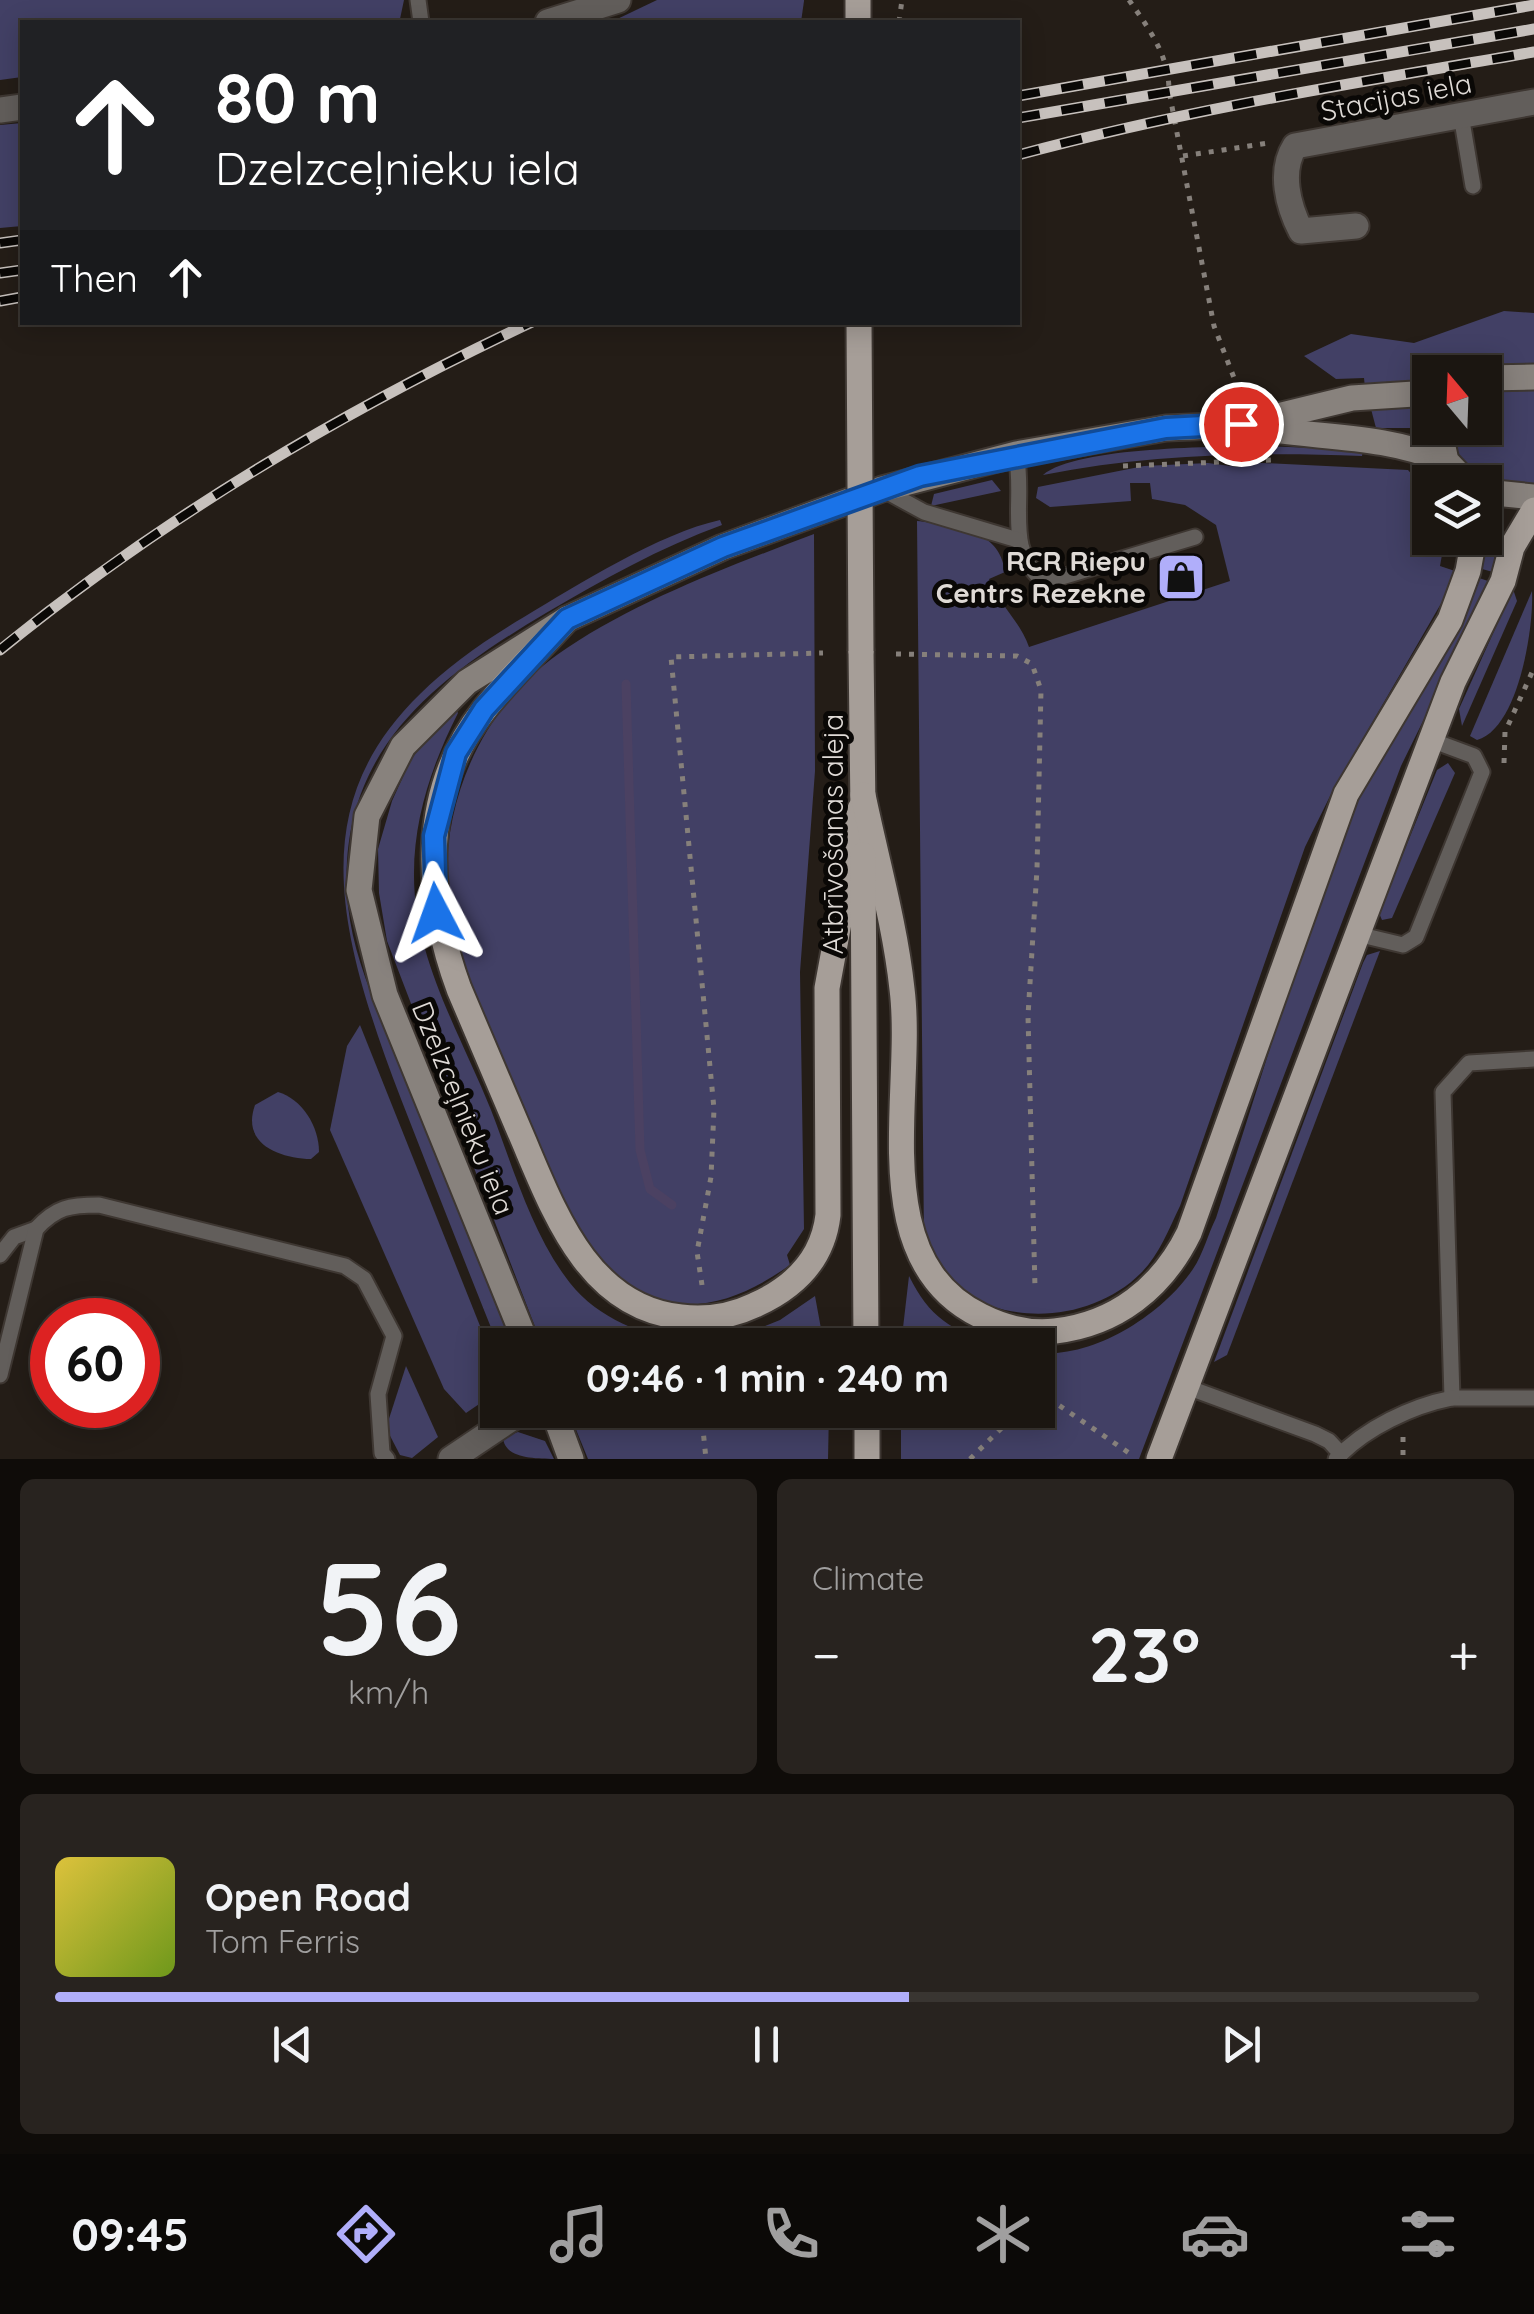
<!DOCTYPE html>
<meta charset="utf-8">
<style>
:root{--surface:#1b1611;--page:#28231f;--text:#f1f3f6;--muted:#a09f9f;--line:#393531;--accent:#b0aefa}
body{margin:0;font-family:Quicksand,sans-serif;background:var(--page);color:var(--text);height:100vh;display:flex;flex-direction:column;font-size:38px;white-space:nowrap}
*{box-sizing:border-box;margin:0}
p{font-size:32px;color:var(--muted)}
.icon{flex:none;width:55px;height:55px;fill:none;stroke:currentColor;stroke-width:2;stroke-linecap:round;stroke-linejoin:round}
.map{position:relative;height:1459px;overflow:hidden}
.details{display:flex;flex-direction:column;gap:20px;padding:20px;background:#0f0c09;flex:1}
.details>*{flex:none}
.top-card{position:absolute;left:20px;top:20px;width:1000px;height:305px;border-radius:0px;box-shadow:0 5px 25px #0003,0 0 0 2px var(--line);background:#202124;color:#fff;overflow:hidden}
.needle{width:65px;rotate:341deg}
.buttons{position:absolute;left:1412px;top:355px;display:grid;gap:20px}
.buttons a{display:grid;place-items:center;width:90px;height:90px;border-radius:0px;background:var(--surface);box-shadow:0 5px 25px #0003,0 0 0 2px var(--line);font-size:50px}
.speed{position:absolute;left:30px;top:1298px;display:flex;gap:20px;font-size:50px;font-weight:700;text-align:center}
.speed>*{display:grid;place-content:center;width:130px;height:130px;border-radius:50%;background:var(--surface);box-shadow:0 5px 25px #0003,0 0 0 2px var(--line);line-height:1}
.speed .limit{border:15px solid #d22;background:#fff;color:#111}
.pin{position:absolute;display:grid;place-items:center;width:85px;height:85px;color:#fff;margin:-42px;border:5px solid #fff;border-radius:50%;box-shadow:0 2px 10px #0007}
.me{position:absolute;width:110px;margin:-55px;rotate:356deg;stroke-linejoin:round;filter:drop-shadow(0 0 8px #0008)}
.turn{display:flex;align-items:center;gap:35px;height:210px;padding:0 30px;font-size:45px}
.turn .icon{width:130px;height:130px;stroke-width:2.5}
.turn b{display:block;font-size:70px;line-height:85px}
.then{display:flex;align-items:center;height:95px;padding:0 30px;background:#0003;gap:20px;font-size:38px}
.big{font-size:75px;font-weight:700;line-height:1.1}
.details .card{flex:1;display:flex;flex-direction:column;justify-content:center;gap:15px;min-width:0;padding:0 35px;border-radius:15px;background:var(--page)}
.details .dial{align-items:center;gap:0}
.dial b{font-size:130px;line-height:1}
.song{display:flex;align-items:center;gap:30px}
.cover{width:120px;height:120px;border-radius:15px;background:linear-gradient(135deg,hsl(50 70% 55%),hsl(80 70% 35%))}
.played{height:10px;border-radius:5px;background:linear-gradient(90deg,var(--accent) 60%,var(--line) 60%)}
.keys{display:flex;justify-content:space-around;direction:ltr}
.heat{display:flex;justify-content:space-between;align-items:center;font-size:55px;direction:ltr}
.details .tiles{flex:1;display:grid;gap:20px;grid-template-columns:1fr 1fr}
.card:last-child{grid-column:span 2}
.trip{position:absolute;left:480px;top:1328px;width:575px;height:100px;border-radius:0px;background:var(--surface);box-shadow:0 5px 25px #0003,0 0 0 2px var(--line);font-weight:700;line-height:100px;text-align:center}
.tab-bar{display:flex;height:160px;justify-content:space-around;align-items:center;background:#0b0907;color:var(--muted)}
.tab-bar .icon{width:70px;height:70px}
.tab-bar .selected{color:var(--accent)}
.tab-bar b{font-size:45px;color:var(--text)}
.map>svg:first-child{display:block}
</style>
<div class="map">
<svg width="1534" height="1459" viewBox="0 0 1534 1459">
<rect width="100%" height="100%" fill="#241d17"/>
<g fill="#424065">
<path d="M0,0h404l-4,19 -23,3h-355v55l-22,3z"/>
<path d="M657,0h147v1l-3,21h-190z"/>
<path d="M22,123v103l-22,2v-103z"/>
<path d="M1504,311l30,2v56l-49,-2 -55,5v11l-65,5 -1,-10 -28,1 -32,-23 47,-22 63,9z"/>
<path d="M1485,388l49,2v95c-55,-3 -73,2 -85,-57h36z"/>
<path d="M1422,406l4,3 -5,19h-45l-5,-19z"/>
<path d="M1267,446l96,4 -1,6c-108,-4 -212,-2 -319,19 34,-29 176,-28 224,-29z"/>
<path d="M1242,462l166,8 22,26v42h15l-5,28 15,5 -5,17 -118,204 -27,55 -125,359c-11,23 -21,49 -39,67 -44,44 -120,54 -173,22 -19,-12 -33,-35 -44,-54l-7,-720c35,4 83,7 88,51l-16,7c10,26 31,42 40,68l201,-66 -14,-56 -31,-20 -33,-6 -2,-16h-20l1,18 -81,6 -14,-9 2,-11 106,-21 64,-3 30,4z"/>
<path d="M992,480l9,11 -70,15 3,-12z"/>
<path d="M1500,510l-7,62 -11,-3 10,-58z"/>
<path d="M720,520l2,5c-61,22 -120,55 -176,88 -116,69 -212,142 -198,293 6,57 34,112 55,165 36,91 72,183 109,274h-14c-33,-82 -65,-164 -97,-246 -84,-219 -101,-350 123,-482 53,-32 136,-84 196,-97z"/>
<path d="M814,534l1,237 -15,201 4,257 -17,26 3,10c-42,30 -96,54 -148,29 -68,-34 -94,-130 -121,-195 -20,-46 -46,-91 -61,-138 -37,-116 5,-246 107,-313 74,-49 163,-82 247,-114z"/>
<path d="M1479,578l12,4 -90,184 -262,693h-238v-49h137v-57c56,5 124,-38 155,-84 10,-15 15,-35 23,-51l120,-377 13,-32 110,-182z"/>
<path d="M1513,589l4,12 -55,125 -3,-17z"/>
<path d="M1532,591c2,35 -13,137 -55,149l-7,-4z"/>
<path d="M455,707l3,6c-25,49 -44,104 -44,160 -1,84 47,162 77,237 22,57 41,125 79,173 28,36 74,52 118,62h-146l-155,-404 -8,-48 -1,-44 14,-48 19,-42z"/>
<path d="M1448,763l7,10 -63,145 -10,2 -3,-7 58,-143z"/>
<path d="M1380,951l-153,404 -13,7 149,-399 4,-8z"/>
<path d="M360,1025l136,341 -8,32 -22,15 -22,-24 -114,-259 17,-84z"/>
<path d="M278,1092c24,7 41,34 41,60l-8,7c-32,-1 -70,-15 -56,-54z"/>
<path d="M909,1276c20,41 42,54 86,69h-94z"/>
<path d="M815,1296l9,49h-125l36,-7 45,-18z"/>
<path d="M406,1366l32,71 -26,21 -12,-3 -14,-27z"/>
<path d="M568,1410h261l-1,49h-240z"/>
<path d="M518,1432l27,9 9,18c-19,-1 -50,0 -51,-22z"/>
</g>
<g fill="none" stroke-linecap="round" stroke-linejoin="round">
<path stroke="#4b4162" stroke-width="9" d="M626,684l14,466 10,39 22,16"/>
<g stroke="#3e3732" stroke-width="19">
<g id="service">
<path d="M418,0l3,22"/>
<path d="M1461,115l12,71"/>
<path d="M1016,454c10,47 -13,97 29,128l150,-45"/>
<path d="M882,489l42,23 94,28"/>
<path d="M1357,934l46,11 13,-8 66,-165 -8,-16 -43,-16"/>
<path d="M1534,1059l-65,4 -26,29 9,306h82"/>
<path d="M0,1255l14,-18 22,-8"/>
<path d="M0,1375l36,-146c20,-22 34,-24 63,-24l246,61 19,13 30,57 -16,58 4,59 5,6"/>
<path d="M1187,1387l128,47 14,7 12,13"/>
<path d="M1336,1459c29,-31 76,-53 116,-61"/>
</g>
</g>
<g stroke="#3e3732" stroke-width="29">
<g id="minor">
<path d="M548,22l70,-22"/>
<path d="M0,110l22,-3"/>
<path d="M1356,226l-55,5c-13,-25 -22,-60 -6,-85l239,-44"/>
<path d="M451,1459l73,-49"/>
</g>
</g>
<g stroke="#3e3732" stroke-width="29">
<g id="secondary">
<path d="M1485,378l49,-1"/>
<path d="M1246,426c69,13 135,7 200,35"/>
<path d="M1439,428l7,33 20,21"/>
<path d="M1485,492l49,5"/>
<path d="M527,1345l-142,-350 -26,-105 8,-74 36,-70 64,-64 100,-63 156,-72 159,-58 134,-35 150,-26 75,-3 111,-27 78,-5"/>
<path d="M553,1410l18,49"/>
</g>
</g>
<g stroke="#3e3732" stroke-width="29">
<g id="primary">
<path d="M858,0v22"/>
<path d="M567,619c-27,30 -58,59 -83,91 -65,82 -59,187 -25,279 20,47 40,94 60,141 33,76 66,177 162,187 25,3 51,-1 74,-12 40,-18 68,-46 73,-90l-1,-227 33,-179"/>
<path d="M861,651l2,159"/>
<path d="M863,795c13,63 32,129 39,194 13,104 -39,270 79,327 22,11 49,18 74,15 61,-7 107,-43 134,-98l157,-439 104,-174 18,-49 6,-33"/>
<path d="M863,855l3,490"/>
<path d="M867,1410v49"/>
<path d="M1159,1459l294,-777 50,-101 9,-34 22,-37"/>
</g>
</g>
<g stroke="#86807b" stroke-width="5" stroke-dasharray="5 8" stroke-linecap="butt">
<path d="M1129,0c20,29 40,55 40,91l45,235 27,70"/>
<path d="M899,22l3,-22"/>
<path d="M1183,156l86,-13"/>
<path d="M817,326l2,-4"/>
<path d="M1123,466l148,-6"/>
<path d="M896,654l121,2 15,8 9,26 -4,179 -9,147 7,272"/>
<path d="M1504,763l1,-31 29,-64"/>
<path d="M702,1285l-5,-33 14,-75 3,-68 -43,-452 152,-4"/>
<path d="M1038,1391l94,64"/>
<path d="M701,1410l5,49"/>
<path d="M1403,1437v22"/>
<path d="M970,1459l50,-49"/>
</g>
<use href="#service" stroke="#625e5b" stroke-width="15"/>
<use href="#minor" stroke="#625e5b" stroke-width="25"/>
<use href="#secondary" stroke="#88827d" stroke-width="25"/>
<use href="#primary" stroke="#a69e98" stroke-width="25"/>
<g stroke="#c7c1bd" stroke-width="11">
<g id="rail">
<path d="M1018,96l516,-91"/>
<path d="M1018,118l516,-89"/>
<path d="M1018,155c169,-46 343,-73 516,-103"/>
<path d="M0,243l22,-3"/>
<path d="M0,273l22,-3"/>
<path d="M0,301l22,-4"/>
<path d="M0,650c161,-131 344,-240 532,-328"/>
</g>
</g>
<use href="#rail" stroke="#0a0806" stroke-width="8" stroke-dasharray="22" stroke-linecap="butt"/>
<g stroke="#3e3732" stroke-width="29" stroke-linecap="butt">
<path id="primary-bridge" d="M859,322l2,329"/>
</g>
<use href="#primary-bridge" stroke="#a69e98" stroke-width="25"/>
</g>
<g fill="none" stroke-linecap="round" stroke-linejoin="round">
<g stroke="#114b97" stroke-width="25">
<path id="route" d="M436,913l-2,-77 22,-83 28,-44 83,-90 156,-72 197,-71 246,-48 75,-4"/>
</g>
<use href="#route" stroke="#1a73e8" stroke-width="18"/>
</g>
<defs>
<g id="shop-square" transform="scale(2.5)"><rect x="-9" y="-9" width="18" height="18" rx="4" fill="#b0aefa" stroke="#0a0806"/><path d="M-5-2.5h2.3a2.7 3.5 0 0 1 5.4 0H5L5.5 6h-11ZM-1.5-2.5h3a1.5 2.3 0 0 0-3 0Z" fill="#111"/></g>
</defs>
<g fill-rule="evenodd">
<use href="#shop-square" x="1181" y="577"/>
</g>
<g text-anchor="middle" stroke-width="10" stroke-linejoin="round" paint-order="stroke">
<g font-size="28" fill="#dfdad6" stroke="#0a0806">
<text transform="translate(1396 97) rotate(-11)" y="10">Stacijas iela</text>
<text transform="translate(833 834) rotate(-90)" y="10">Atbrīvošanas aleja</text>
<text transform="translate(463 1108) rotate(68)" y="10">Dzelzceļnieku iela</text>
</g>
<g font-size="28" font-weight="bold" fill="#dfdad6" stroke="#0a0806" text-anchor="end">
<text x="1146" y="571">RCR Riepu<tspan x="1146" dy="32">Centrs Rezekne</tspan></text>
</g>
</g>
</svg>
<div class="buttons">
<a><svg class="needle" viewBox="-14 -14 28 28"><path d="M0-13l5 13h-10z" fill="#e53935"/><path d="M0 13l5-13h-10z" fill="#a09f9f"/></svg></a>
<a><svg class="icon" aria-label="layers" viewBox="0 0 24 24"><path d="M12 4l9 5-9 5-9-5zM3 14l9 5 9-5"/></svg></a>
</div>
<div class="speed"><div class="limit">60</div></div>
<div class="pin" style="left:1241px;top:424px;background:#d93025"><svg class="icon" aria-label="arrive" viewBox="0 0 24 24"><path d="M6 21V4h12l-3 4 3 4H6"/></svg></div>
<svg class="me" style="left:436px;top:913px" viewBox="-20 -20 40 40"><path d="M0-17L14 15 0 8-14 15z" fill="#1a73e8" stroke="#fff" stroke-width="4"/></svg>
<div class="trip">09:46 · 1 min · 240 m</div>
<div class="top-card">
<div class="turn"><svg class="icon" aria-label="ahead" viewBox="0 0 24 24"><path d="M12 20V5M6 11l6-6 6 6"/></svg><div><b>80 m</b>Dzelzceļnieku iela</div></div>
<div class="then">Then<svg class="icon" aria-label="ahead" viewBox="0 0 24 24"><path d="M12 20V5M6 11l6-6 6 6"/></svg></div>
</div>
</div>
<section class="details">
<div class="tiles">
<div class="card dial"><b>56</b><p>km/h</p></div>
<div class="card"><p>Climate</p>
<div class="heat"><a>−</a><b class="big">23°</b><a>+</a></div>
</div>
<div class="card">
<div class="song"><i class="cover"></i><div><b>Open Road</b><p>Tom Ferris</p></div></div>
<div class="played"></div>
<div class="keys"><svg class="icon" aria-label="previous" viewBox="0 0 24 24"><path d="M18 5L8 12l10 7zM5 5v14"/></svg><svg class="icon" aria-label="pause" viewBox="0 0 24 24"><path d="M8 5v14M16 5v14"/></svg><svg class="icon" aria-label="next" viewBox="0 0 24 24"><path d="M6 5l10 7-10 7zM19 5v14"/></svg></div>
</div>
</div>
</section>
<nav class="tab-bar">
<b>09:45</b>
<svg class="icon selected" aria-label="directions" viewBox="0 0 24 24"><path d="M12 3l9 9-9 9-9-9zM9 14v-3h6M13 9l2 2-2 2"/></svg>
<svg class="icon" aria-label="music" viewBox="0 0 24 24"><path d="M9 18V5l10-2v13"/><circle cx="6" cy="18" r="3"/><circle cx="16" cy="16" r="3"/></svg>
<svg class="icon" aria-label="phone" viewBox="0 0 24 24"><path d="M5 4h4l2 5-3 2q2 4 5 5l2-3 5 2v4C11 20 4 13 5 4z"/></svg>
<svg class="icon" aria-label="climate" viewBox="0 0 24 24"><path d="M12 3v18M4 7l16 10M4 17L20 7"/></svg>
<svg class="icon" aria-label="car" viewBox="0 0 24 24"><path d="M5 17H2v-5l4-1 3-4h7l3 4 3 1v5h-3M9 17h6M6 11h13"/><circle cx="7" cy="17" r="2"/><circle cx="17" cy="17" r="2"/></svg>
<svg class="icon" aria-label="filters" viewBox="0 0 24 24"><path d="M4 7h16M4 17h16"/><circle cx="9" cy="7" r="2"/><circle cx="15" cy="17" r="2"/></svg>
</nav>
